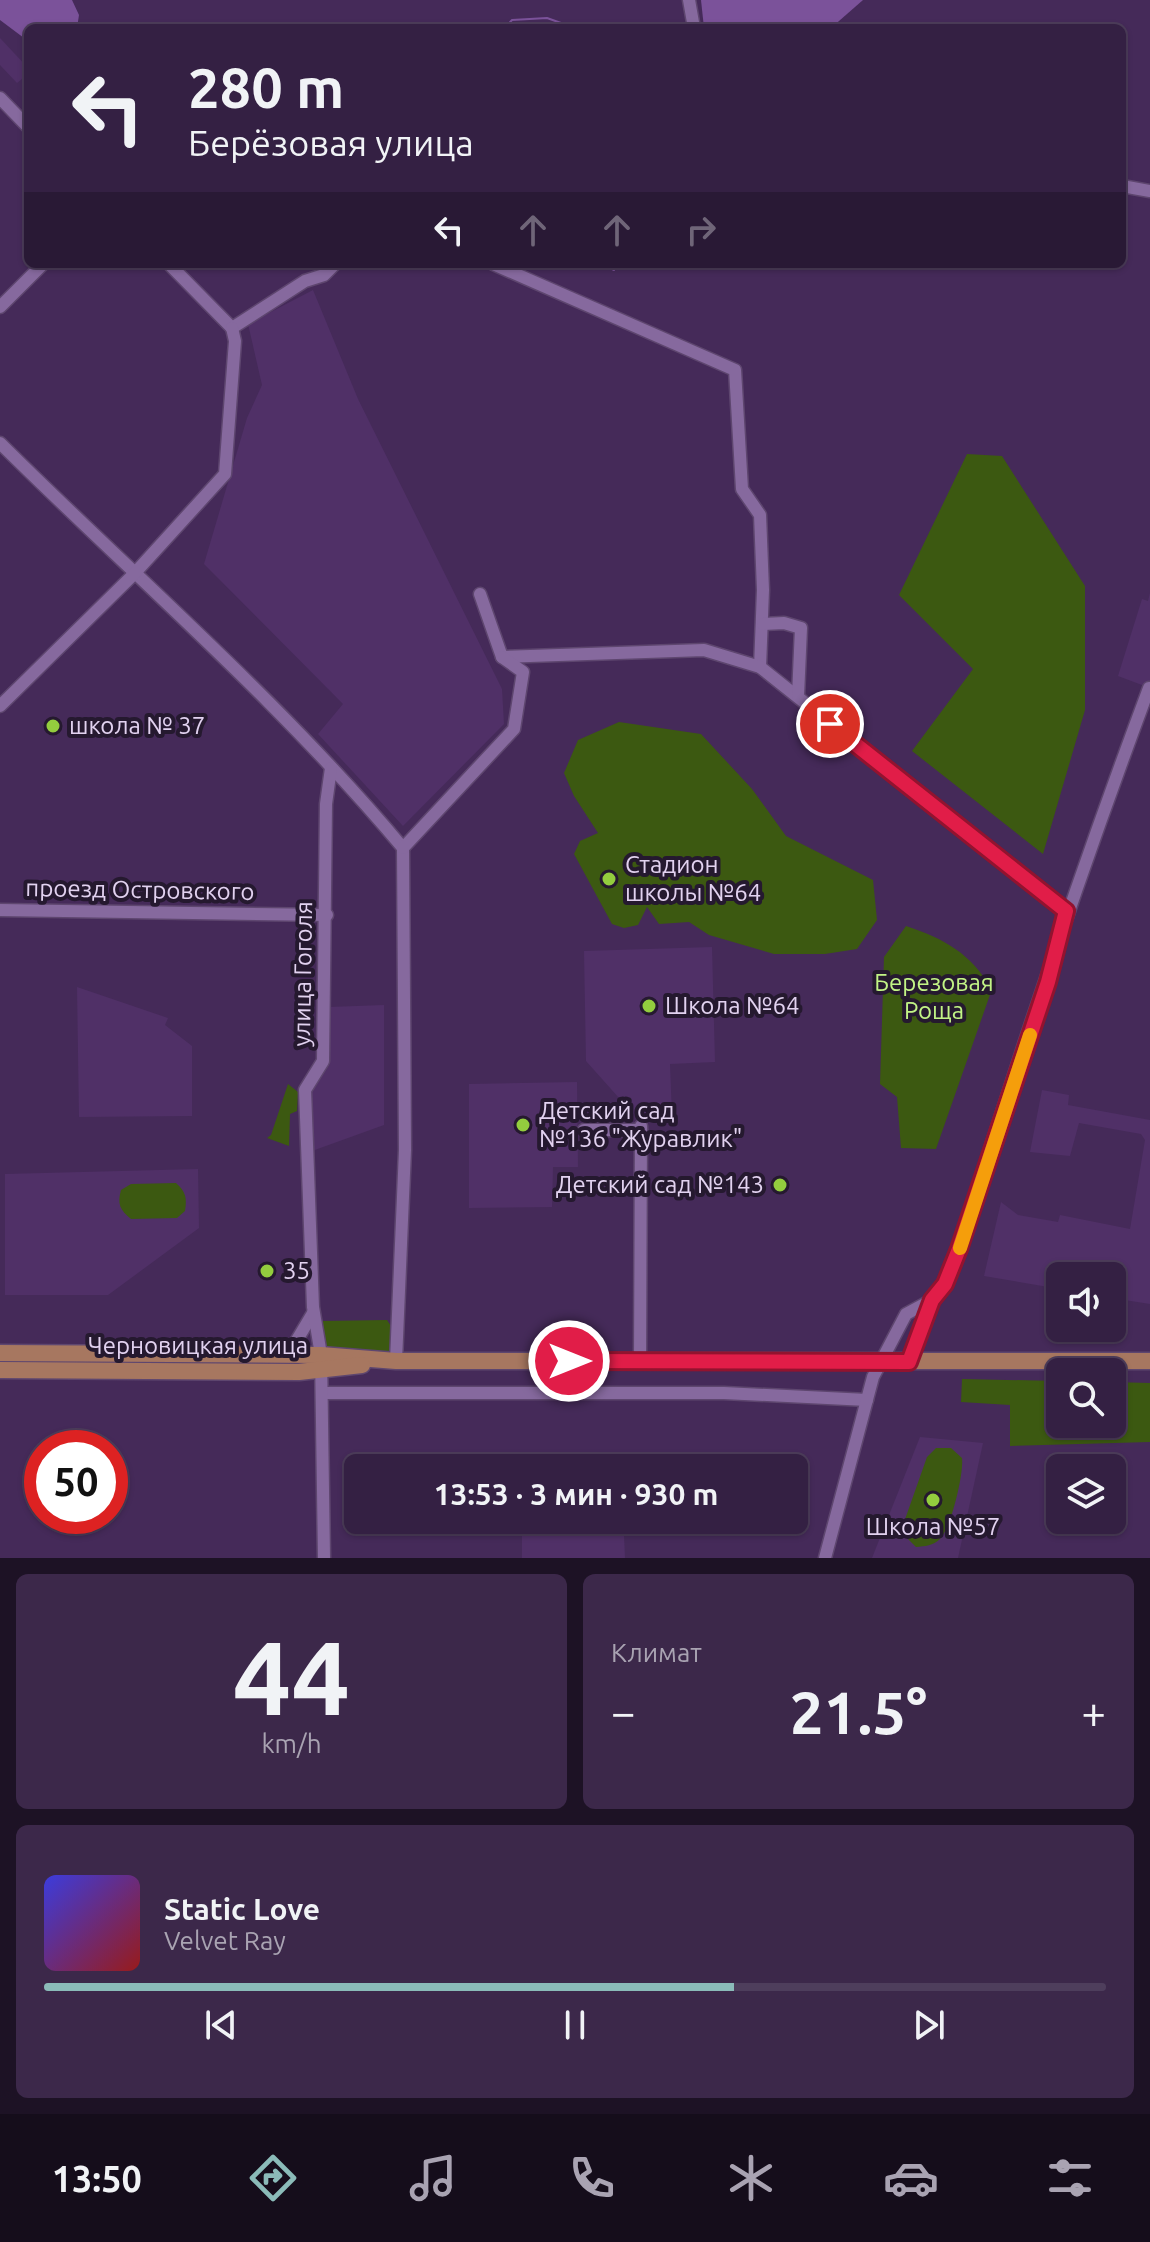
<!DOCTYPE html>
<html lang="ru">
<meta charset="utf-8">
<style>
:root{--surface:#342043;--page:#3c284a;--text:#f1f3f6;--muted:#a9a3b2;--line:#4e3e5c;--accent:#8bbbb9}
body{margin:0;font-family:Ubuntu,sans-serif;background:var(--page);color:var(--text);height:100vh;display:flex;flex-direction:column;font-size:30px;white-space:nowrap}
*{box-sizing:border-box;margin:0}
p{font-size:26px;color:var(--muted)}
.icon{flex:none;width:44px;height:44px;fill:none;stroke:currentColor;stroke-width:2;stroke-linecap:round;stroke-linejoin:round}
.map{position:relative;height:1558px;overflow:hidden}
.drawer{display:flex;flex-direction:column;gap:16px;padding:16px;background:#1d1225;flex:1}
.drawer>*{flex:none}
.guide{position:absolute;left:24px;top:24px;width:1102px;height:244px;border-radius:12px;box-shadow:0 2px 6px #0004,0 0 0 2px var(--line);background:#342043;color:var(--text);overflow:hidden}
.controls{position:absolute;left:1046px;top:1262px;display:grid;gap:16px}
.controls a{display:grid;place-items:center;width:80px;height:80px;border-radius:12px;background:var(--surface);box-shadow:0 2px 6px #0004,0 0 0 2px var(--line);font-size:40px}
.speed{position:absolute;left:24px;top:1430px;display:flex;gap:16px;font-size:40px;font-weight:700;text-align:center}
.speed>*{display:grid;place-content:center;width:104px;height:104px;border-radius:50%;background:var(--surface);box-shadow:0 2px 6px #0004,0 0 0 2px var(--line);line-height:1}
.speed .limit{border:12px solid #d22;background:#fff;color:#111}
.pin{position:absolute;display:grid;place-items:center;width:68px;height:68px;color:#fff;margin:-34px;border:4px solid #fff;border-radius:50%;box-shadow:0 2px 8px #0007}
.me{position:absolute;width:88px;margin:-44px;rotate:90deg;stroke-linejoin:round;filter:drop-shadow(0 0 6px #0008)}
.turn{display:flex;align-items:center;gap:28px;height:168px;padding:0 32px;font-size:36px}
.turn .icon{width:104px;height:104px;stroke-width:2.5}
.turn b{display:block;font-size:56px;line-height:68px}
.lanes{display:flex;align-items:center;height:76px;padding:0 32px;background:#0003;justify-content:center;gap:40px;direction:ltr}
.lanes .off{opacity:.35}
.big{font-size:60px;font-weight:600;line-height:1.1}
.drawer .card{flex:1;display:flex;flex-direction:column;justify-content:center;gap:12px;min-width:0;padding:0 28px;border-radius:12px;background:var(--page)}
.drawer .dial{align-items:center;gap:0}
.dial b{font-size:104px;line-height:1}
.song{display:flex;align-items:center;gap:24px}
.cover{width:96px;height:96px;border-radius:12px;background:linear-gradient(135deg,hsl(240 70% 55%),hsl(0 70% 35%))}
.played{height:8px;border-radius:4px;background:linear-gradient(90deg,var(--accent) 65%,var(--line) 65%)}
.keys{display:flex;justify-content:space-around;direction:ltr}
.heat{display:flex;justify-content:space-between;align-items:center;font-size:44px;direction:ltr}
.drawer .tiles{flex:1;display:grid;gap:16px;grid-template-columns:1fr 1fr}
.card:last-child{grid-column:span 2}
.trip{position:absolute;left:344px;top:1454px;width:464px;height:80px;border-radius:12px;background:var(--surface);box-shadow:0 2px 6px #0004,0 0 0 2px var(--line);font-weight:600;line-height:80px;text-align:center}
.tab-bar{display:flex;height:128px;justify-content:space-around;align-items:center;background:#150d1b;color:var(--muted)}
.tab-bar .icon{width:56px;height:56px}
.tab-bar .active{color:var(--accent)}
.tab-bar b{font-size:36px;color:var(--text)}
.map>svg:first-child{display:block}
</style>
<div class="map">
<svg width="1150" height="1558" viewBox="0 0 1150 1558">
<rect width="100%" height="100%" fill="#452a59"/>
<g fill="#503067">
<path d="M0,38l28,30v6l-11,9 -17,-18z"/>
<path d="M313,290l45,109 144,290 2,35 -101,102 -85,-92 25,-30 -139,-140 43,-146 15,-33 -14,-61z"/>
<path d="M1150,593v95l-32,-12 24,-77 6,2z"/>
<path d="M712,947l3,115 -45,2 2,53h-36l-50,-56 -2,-110z"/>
<path d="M77,987l91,31 -3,7 27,21v70l-113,1z"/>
<path d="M384,1005v120l-72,26v-59l18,-28 -1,-57z"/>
<path d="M577,1082l1,85h-25l-1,40 -83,1v-124z"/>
<path d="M1042,1090l27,5 -1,10 82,15v184l-38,-6v-22h-52v13l-76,-13 17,-74 17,13 40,7 2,-7 70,14 15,-89 -4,-6 -62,-11 -9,33 -40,-4z"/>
<path d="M198,1169l1,59 -91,67h-103v-121z"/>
<path d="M920,1437l63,6 -25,115h-86z"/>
<path d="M522,1535h102l1,23h-103z"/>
</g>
<g fill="#3c5911">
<path d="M967,454l35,2 83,130v124l-42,144 -131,-103 61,-82 -74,-74z"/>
<path d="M619,722l82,12 51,55 34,47 87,44 4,40 -20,29 -32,5h-51l-65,-19 -20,-13 -30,2 -12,-17 -9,18 -14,3 -12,-4 -38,-70 6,-13 18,-8 -24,-37 -10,-23 14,-33z"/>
<path d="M906,926c39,13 64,27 86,63l-56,160 -35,-1 -4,-51 -17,-13 4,-127z"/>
<path d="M288,1084l10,8 -1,19 -7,3 -1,32 -22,-8 4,-3z"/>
<path d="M176,1183c10,9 11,15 9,28l-8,7 -46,1c-11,-9 -14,-15 -10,-29l10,-6z"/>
<path d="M387,1320l4,6v28l-65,-4 -5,-29z"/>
<path d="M962,1379l98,2v43h52v-42l38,1v59l-140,4v-41l-49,-3z"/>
<path d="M936,1448h15l11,10c2,15 -11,70 -22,81 -7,7 -15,7 -24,8l-10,-10 -3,-12 24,-68z"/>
</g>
<g fill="#7b529a">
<path d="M0,0h72l7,15 -2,13h-49v13l-28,-21z"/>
<path d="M701,0h162l-32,28h-127z"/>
</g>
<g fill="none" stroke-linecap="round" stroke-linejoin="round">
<g stroke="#7b529a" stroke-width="2">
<path d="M505,28l7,-8 35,-2 28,10"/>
<path d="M680,28l7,-4"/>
<path d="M603,264l11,6"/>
</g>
<g stroke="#5e466f" stroke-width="15">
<g id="minor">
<path d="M689,0l5,28"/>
<path d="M0,98l28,29"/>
<path d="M1122,186l28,5"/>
<path d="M169,264l63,64"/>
<path d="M493,264l242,106 7,119 18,26 3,75 -3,77"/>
<path d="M0,307l43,-43"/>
<path d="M232,328l73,-47 19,-6 11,-11"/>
<path d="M0,443c135,134 281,259 403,405l2,302 -9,211"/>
<path d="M480,594l22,63 202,-7 56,17 306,244"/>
<path d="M763,624l21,-1 17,5 -3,68"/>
<path d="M0,706l134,-132 91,-100 10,-133 -3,-13"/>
<path d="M403,848l111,-119 9,-57 -21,-15"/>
<path d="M0,910l327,5"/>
<path d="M584,1130h57"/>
<path d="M288,1355l25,-42"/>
<path d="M640,1361l1,-235"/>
<path d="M909,1362l23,-62 13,-16 14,-35c58,-189 121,-376 190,-561"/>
<path d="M323,1393h401l143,7"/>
<path d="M324,1558l-3,-203 -8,-48 -8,-217 18,-29 3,-257 5,-36"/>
<path d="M825,1558l48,-181 33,-63 26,-14"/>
</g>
</g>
<g stroke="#5e466f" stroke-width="19">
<g id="major">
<path d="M0,1353l321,2 75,6h754"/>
<path d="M0,1370l299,2 63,-7"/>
</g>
</g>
<use href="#minor" stroke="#86699e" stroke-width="12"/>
<use href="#major" stroke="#a77760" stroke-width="16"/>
</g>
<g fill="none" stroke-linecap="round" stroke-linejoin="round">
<g stroke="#92132f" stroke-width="20">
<path id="route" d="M569,1361l340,1 23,-62 13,-16 14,-35 89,-267 18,-71 -236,-187"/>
</g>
<use href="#route" stroke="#e11d48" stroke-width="14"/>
<path stroke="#f59e0b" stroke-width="14" d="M960,1248l70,-213"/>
</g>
<g fill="#93cd3e" stroke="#25192f" stroke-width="3">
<circle cx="53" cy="726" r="8"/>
<circle cx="609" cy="879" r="8"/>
<circle cx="649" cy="1006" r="8"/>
<circle cx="523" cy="1125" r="8"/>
<circle cx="780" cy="1185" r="8"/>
<circle cx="267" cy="1271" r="8"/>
<circle cx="933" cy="1500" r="8"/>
</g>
<g text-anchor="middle" stroke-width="8" stroke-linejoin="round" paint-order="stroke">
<g font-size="24" fill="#e2d2f0" stroke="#25192f" text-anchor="start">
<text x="69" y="734">школа № 37</text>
<text x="625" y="873">Стадион<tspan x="625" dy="28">школы №64</tspan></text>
<text x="665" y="1014">Школа №64</text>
<text x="539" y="1119">Детский сад<tspan x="539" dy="28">№136 "Журавлик"</tspan></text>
<text x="764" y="1193" text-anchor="end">Детский сад №143</text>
<text x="283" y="1279">35</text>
<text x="933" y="1535" text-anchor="middle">Школа №57</text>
</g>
<g font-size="24" fill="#e2d2f0" stroke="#25192f">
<text transform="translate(140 890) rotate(1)" y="8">проезд Островского</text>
<text transform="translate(303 974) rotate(-89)" y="8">улица Гоголя</text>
<text x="198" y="1354">Черновицкая улица</text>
</g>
<g font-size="24" fill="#c2f486" stroke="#25192f">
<text x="934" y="991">Березовая<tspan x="934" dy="28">Роща</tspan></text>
</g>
</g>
</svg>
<div class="controls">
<a><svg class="icon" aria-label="sound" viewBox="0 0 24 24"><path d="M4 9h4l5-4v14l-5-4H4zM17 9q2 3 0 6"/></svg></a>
<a><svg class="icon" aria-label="search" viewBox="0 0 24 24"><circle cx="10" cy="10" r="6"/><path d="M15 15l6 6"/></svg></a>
<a><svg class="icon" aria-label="layers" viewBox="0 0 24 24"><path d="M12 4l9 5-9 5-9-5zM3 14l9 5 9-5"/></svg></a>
</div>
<div class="speed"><div class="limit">50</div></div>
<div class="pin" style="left:830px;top:724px;background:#d93025"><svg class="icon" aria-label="arrive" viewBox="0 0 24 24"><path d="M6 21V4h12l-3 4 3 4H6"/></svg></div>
<svg class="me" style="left:569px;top:1361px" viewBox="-20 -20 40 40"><circle r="17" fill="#e11d48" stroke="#fff" stroke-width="3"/><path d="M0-11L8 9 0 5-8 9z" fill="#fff"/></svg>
<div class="trip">13:53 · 3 мин · 930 m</div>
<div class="guide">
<div class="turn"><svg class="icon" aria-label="left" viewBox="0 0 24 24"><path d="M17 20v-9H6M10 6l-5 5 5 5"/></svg><div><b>280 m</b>Берёзовая улица</div></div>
<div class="lanes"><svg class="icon" aria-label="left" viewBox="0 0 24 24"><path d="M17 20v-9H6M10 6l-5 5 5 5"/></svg><svg class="icon off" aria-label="ahead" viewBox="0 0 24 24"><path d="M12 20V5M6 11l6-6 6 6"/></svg><svg class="icon off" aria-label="ahead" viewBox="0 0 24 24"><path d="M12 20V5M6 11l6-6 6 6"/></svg><svg class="icon off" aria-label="right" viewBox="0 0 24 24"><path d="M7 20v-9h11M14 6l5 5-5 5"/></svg></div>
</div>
</div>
<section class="drawer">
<div class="tiles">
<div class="card dial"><b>44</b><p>km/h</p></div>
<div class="card"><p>Климат</p>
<div class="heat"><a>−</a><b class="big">21.5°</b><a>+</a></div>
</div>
<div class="card">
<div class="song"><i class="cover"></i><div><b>Static Love</b><p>Velvet Ray</p></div></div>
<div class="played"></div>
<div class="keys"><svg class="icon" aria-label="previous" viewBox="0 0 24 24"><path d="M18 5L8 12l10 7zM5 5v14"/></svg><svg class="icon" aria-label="pause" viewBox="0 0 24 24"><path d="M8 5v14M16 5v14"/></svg><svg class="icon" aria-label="next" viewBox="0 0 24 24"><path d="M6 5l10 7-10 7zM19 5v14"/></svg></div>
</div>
</div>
</section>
<nav class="tab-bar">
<b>13:50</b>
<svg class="icon active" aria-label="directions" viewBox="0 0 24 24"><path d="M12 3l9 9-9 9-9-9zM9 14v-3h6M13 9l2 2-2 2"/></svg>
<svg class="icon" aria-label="music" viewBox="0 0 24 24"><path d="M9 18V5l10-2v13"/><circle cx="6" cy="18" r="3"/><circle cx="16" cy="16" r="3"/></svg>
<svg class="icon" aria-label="phone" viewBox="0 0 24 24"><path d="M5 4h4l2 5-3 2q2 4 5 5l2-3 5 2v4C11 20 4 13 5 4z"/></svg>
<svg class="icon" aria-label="climate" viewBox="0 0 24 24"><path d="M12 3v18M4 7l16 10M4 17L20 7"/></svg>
<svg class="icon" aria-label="car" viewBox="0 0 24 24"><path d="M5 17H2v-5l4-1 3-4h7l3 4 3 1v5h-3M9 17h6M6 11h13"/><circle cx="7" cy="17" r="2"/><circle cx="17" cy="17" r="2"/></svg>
<svg class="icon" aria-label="filters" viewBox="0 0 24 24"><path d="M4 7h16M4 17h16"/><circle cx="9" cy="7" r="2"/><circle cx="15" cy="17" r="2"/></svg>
</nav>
